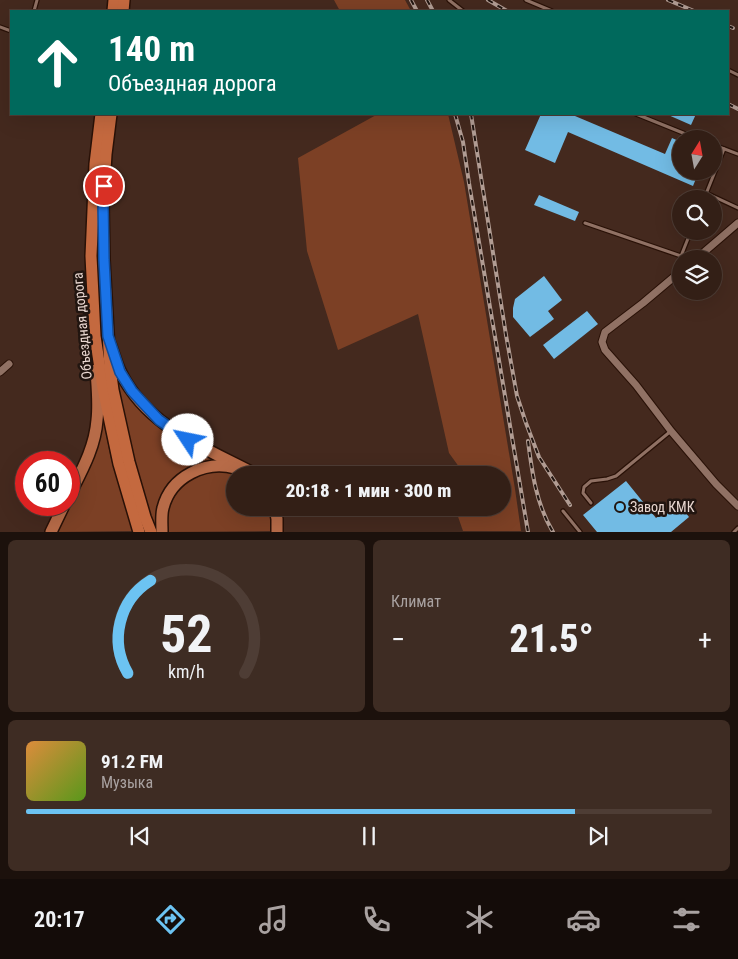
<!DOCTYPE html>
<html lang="ru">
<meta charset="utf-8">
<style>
:root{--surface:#331f16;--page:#3e2c23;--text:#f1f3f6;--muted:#a9a2a1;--line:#4e3d35;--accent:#6cc3f2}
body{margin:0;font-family:"Roboto Condensed",sans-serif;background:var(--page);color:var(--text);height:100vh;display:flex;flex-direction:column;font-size:19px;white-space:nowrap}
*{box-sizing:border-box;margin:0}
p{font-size:16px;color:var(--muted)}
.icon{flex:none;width:28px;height:28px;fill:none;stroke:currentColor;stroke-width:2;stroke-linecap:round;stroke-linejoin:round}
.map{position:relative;height:532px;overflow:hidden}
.panel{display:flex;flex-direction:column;gap:8px;padding:8px;background:#1c110c;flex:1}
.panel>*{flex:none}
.banner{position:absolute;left:10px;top:10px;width:719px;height:105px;border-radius:0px;box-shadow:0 5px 20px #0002,0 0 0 1px var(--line);background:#00695c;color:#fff;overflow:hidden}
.needle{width:32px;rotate:11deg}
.fabs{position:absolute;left:672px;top:130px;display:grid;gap:10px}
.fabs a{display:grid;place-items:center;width:50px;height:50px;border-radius:50%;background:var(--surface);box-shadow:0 5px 20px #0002,0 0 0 1px var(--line);font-size:25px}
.speed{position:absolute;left:15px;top:451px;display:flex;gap:10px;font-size:25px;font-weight:700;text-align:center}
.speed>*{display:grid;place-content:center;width:65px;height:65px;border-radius:50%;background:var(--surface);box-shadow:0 5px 20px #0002,0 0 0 1px var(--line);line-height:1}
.speed .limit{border:8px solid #d22;background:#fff;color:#111}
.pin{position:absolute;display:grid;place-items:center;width:42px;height:42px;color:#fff;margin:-21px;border:2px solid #fff;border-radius:50%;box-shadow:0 1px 5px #0007}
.me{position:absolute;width:55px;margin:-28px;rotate:304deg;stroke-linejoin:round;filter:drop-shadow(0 0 4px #0008)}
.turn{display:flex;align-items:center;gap:18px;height:105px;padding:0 15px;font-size:22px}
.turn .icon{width:65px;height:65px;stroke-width:2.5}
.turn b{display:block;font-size:35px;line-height:42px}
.big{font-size:38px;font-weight:800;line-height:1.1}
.panel .card{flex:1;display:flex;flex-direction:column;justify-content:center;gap:8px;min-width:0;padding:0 18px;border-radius:8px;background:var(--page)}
.panel .dial{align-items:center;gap:0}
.dial svg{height:130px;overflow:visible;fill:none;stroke:var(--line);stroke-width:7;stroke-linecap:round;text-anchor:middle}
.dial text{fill:var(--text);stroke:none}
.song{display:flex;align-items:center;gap:15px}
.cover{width:60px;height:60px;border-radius:8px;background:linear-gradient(135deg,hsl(30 70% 55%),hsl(90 70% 35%))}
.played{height:5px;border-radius:2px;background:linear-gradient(90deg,var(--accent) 80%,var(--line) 80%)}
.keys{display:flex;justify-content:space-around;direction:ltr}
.heat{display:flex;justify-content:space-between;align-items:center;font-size:28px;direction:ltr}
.panel .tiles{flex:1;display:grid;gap:8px;grid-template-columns:1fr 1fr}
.card:last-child{grid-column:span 2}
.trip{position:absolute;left:226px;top:466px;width:285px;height:50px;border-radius:25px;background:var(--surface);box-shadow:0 5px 20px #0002,0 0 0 1px var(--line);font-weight:800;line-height:50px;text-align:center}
.tab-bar{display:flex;height:80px;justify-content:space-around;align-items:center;background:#140c09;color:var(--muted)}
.tab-bar .icon{width:35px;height:35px}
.tab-bar .current{color:var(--accent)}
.tab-bar b{font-size:22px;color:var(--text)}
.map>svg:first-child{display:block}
</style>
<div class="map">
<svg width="738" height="532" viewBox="0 0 738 532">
<rect width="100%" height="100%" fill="#44291e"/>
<g fill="#7c4025">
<path d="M334,0h71l6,11h-71z"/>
<path d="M378,114h70l16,68 51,307 6,42h-58l-8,-23h47v-33h-41l1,-4 -13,-18 -31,-139 -80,36 -31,-99 -9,-93z"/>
<path d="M116,372l38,51 21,15 44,22c-21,6 -47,9 -56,32 -3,8 -3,30 -5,39h-4c-16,-52 -27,-105 -38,-159z"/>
<path d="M102,415l9,44 22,72 -76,1 24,-46 13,-32z"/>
<path d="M208,470l25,2 7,3h-5v33h33l4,14 -1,9 -104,1 -1,-17 4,-13 14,-20z"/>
</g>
<g fill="#72bbe4">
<path d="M541,114h35l-1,2 90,38 7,-16 9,4v29h18l-6,15 -125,-54 -13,31 -30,-13z"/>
<path d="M666,114h30l-5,11z"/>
<path d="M539,195l40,17 -4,9 -41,-16z"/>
<path d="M544,276l18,24 -14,11 6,8 -24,18 -17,-20v-9l2,-9z"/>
<path d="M587,311l11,13 -44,35 -11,-14z"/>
<path d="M626,481l30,37 21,-16 12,15 -18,15h-74l-14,-17z"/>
</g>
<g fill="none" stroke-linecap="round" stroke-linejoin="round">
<g stroke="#291107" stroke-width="5.5">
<g id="service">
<path d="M449,0l14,11"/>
<path d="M526,0l26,11"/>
<path d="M34,11l3,-11"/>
<path d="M0,27l11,4"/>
<path d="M728,70l10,5"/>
<path d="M636,114l62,25"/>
<path d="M714,145l24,9"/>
<path d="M706,193l32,15"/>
<path d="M704,199l20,-50"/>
<path d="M585,223l96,33"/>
<path d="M683,259l-2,-3 10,-25"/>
<path d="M591,503l-8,-10 1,-6 7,-6 16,-2 9,-3 55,-45"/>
<path d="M563,511l17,21"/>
<path d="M734,532l4,-4"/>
</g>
</g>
<g stroke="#291107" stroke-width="9">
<g id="minor">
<path d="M696,259l42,-36"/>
<path d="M681,271l-38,32 -38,29 -3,10 3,8 31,35 35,46 45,53 22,22"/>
<path d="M0,372l9,-8"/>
</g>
</g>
<g stroke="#291107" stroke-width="14">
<g id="primary">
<path d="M110,344c4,10 6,20 11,29 26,53 82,74 130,99l3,3"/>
<path d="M69,496c12,-24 26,-48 28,-76 2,-16 0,-33 -1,-50"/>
<path d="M275,508l2,11v13"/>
<path d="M51,532l13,-27"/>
<path d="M162,532c0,-8 -1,-17 1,-24 8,-32 43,-48 72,-40"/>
</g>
</g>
<g stroke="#291107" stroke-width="14">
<g id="trunk">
<path d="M113,11l1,-11"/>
<path d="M123,11l1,-11"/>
<path d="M101,114l-6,50 -4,92 4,80 8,52 16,76 20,68"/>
<path d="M111,114l-5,40 -3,48 1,58 6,108 3,22 16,72 16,55 6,15"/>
</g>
</g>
<use href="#service" stroke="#907164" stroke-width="3"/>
<use href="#minor" stroke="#907164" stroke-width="7"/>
<use href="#primary" stroke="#b76b48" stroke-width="11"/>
<use href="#trunk" stroke="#c4693f" stroke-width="11"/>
<g stroke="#b19c93" stroke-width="4">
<g id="rail">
<path d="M411,0l6,11"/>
<path d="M427,0l6,11"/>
<path d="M488,0l19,11"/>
<path d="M668,0l26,11"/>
<path d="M728,26l5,2"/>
<path d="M728,104l10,5"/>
<path d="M455,114l8,28 6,41 59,349"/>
<path d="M471,114l35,221 11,61 9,27 13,34 31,48"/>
<path d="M528,441c4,31 8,63 25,91"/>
</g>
</g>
<use href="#rail" stroke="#211510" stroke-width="2" stroke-dasharray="5.5" stroke-linecap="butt"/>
</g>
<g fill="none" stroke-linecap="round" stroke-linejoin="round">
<g stroke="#114b97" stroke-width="12">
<path id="route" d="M104,186l-1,16 1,58 4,76 12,36 12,19 11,12 16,17 29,20"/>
</g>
<use href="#route" stroke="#1a73e8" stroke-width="9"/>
</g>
<circle fill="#6cc3f2" stroke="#211510" stroke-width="2" cx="620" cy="507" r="5"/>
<g text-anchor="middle" stroke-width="5" stroke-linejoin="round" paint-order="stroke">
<g font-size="14" fill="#e9d7d0" stroke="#211510">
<text transform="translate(82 326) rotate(-95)" y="5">Объездная дорога</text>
</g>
<g font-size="14" fill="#e9d7d0" stroke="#211510" text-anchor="start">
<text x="630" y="512">Завод КМК</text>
</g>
</g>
</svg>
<div class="fabs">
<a><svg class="needle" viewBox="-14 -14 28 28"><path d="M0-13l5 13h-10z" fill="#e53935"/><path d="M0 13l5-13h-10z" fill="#a9a2a1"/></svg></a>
<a><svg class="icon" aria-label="search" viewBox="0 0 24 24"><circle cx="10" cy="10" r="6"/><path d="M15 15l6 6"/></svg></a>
<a><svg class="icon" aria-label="layers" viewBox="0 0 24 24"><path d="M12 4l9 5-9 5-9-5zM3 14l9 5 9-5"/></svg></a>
</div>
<div class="speed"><div class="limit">60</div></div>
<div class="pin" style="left:104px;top:186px;background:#d93025"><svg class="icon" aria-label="arrive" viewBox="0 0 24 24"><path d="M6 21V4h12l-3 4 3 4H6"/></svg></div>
<svg class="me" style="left:188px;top:440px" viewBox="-20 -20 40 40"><circle r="19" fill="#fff"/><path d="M0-13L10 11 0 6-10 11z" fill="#1a73e8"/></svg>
<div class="trip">20:18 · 1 мин · 300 m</div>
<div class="banner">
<div class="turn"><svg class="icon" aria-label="ahead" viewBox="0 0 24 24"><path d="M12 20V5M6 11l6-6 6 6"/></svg><div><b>140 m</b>Объездная дорога</div></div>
</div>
</div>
<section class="panel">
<div class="tiles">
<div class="card dial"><svg viewBox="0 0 100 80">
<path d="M14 69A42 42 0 1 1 86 69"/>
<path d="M14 69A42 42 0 0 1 28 12" stroke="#6cc3f2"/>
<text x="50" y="56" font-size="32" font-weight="700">52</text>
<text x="50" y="72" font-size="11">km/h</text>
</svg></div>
<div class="card"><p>Климат</p>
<div class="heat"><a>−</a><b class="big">21.5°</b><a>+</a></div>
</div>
<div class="card">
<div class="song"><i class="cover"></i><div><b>91.2 FM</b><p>Музыка</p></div></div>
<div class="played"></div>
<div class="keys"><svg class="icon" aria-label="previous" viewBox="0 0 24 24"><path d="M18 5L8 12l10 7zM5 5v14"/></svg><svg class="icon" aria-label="pause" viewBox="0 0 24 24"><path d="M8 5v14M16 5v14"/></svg><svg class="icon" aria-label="next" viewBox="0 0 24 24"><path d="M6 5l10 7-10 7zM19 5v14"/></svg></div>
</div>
</div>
</section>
<nav class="tab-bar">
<b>20:17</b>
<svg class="icon current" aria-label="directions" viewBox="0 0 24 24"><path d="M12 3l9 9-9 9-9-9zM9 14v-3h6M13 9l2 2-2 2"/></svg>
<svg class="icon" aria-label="music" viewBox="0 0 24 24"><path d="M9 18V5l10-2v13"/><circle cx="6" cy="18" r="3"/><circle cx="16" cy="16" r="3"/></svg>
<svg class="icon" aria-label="phone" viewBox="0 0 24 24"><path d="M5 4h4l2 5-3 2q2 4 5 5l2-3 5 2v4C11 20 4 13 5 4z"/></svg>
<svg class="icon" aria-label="climate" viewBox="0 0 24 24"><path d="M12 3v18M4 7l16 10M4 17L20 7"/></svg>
<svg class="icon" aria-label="car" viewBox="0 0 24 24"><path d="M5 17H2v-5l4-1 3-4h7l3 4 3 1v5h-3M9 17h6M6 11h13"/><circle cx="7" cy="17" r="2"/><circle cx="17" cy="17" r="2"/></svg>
<svg class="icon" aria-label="filters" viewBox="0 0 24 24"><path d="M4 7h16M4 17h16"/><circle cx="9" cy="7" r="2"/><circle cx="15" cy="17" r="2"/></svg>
</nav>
